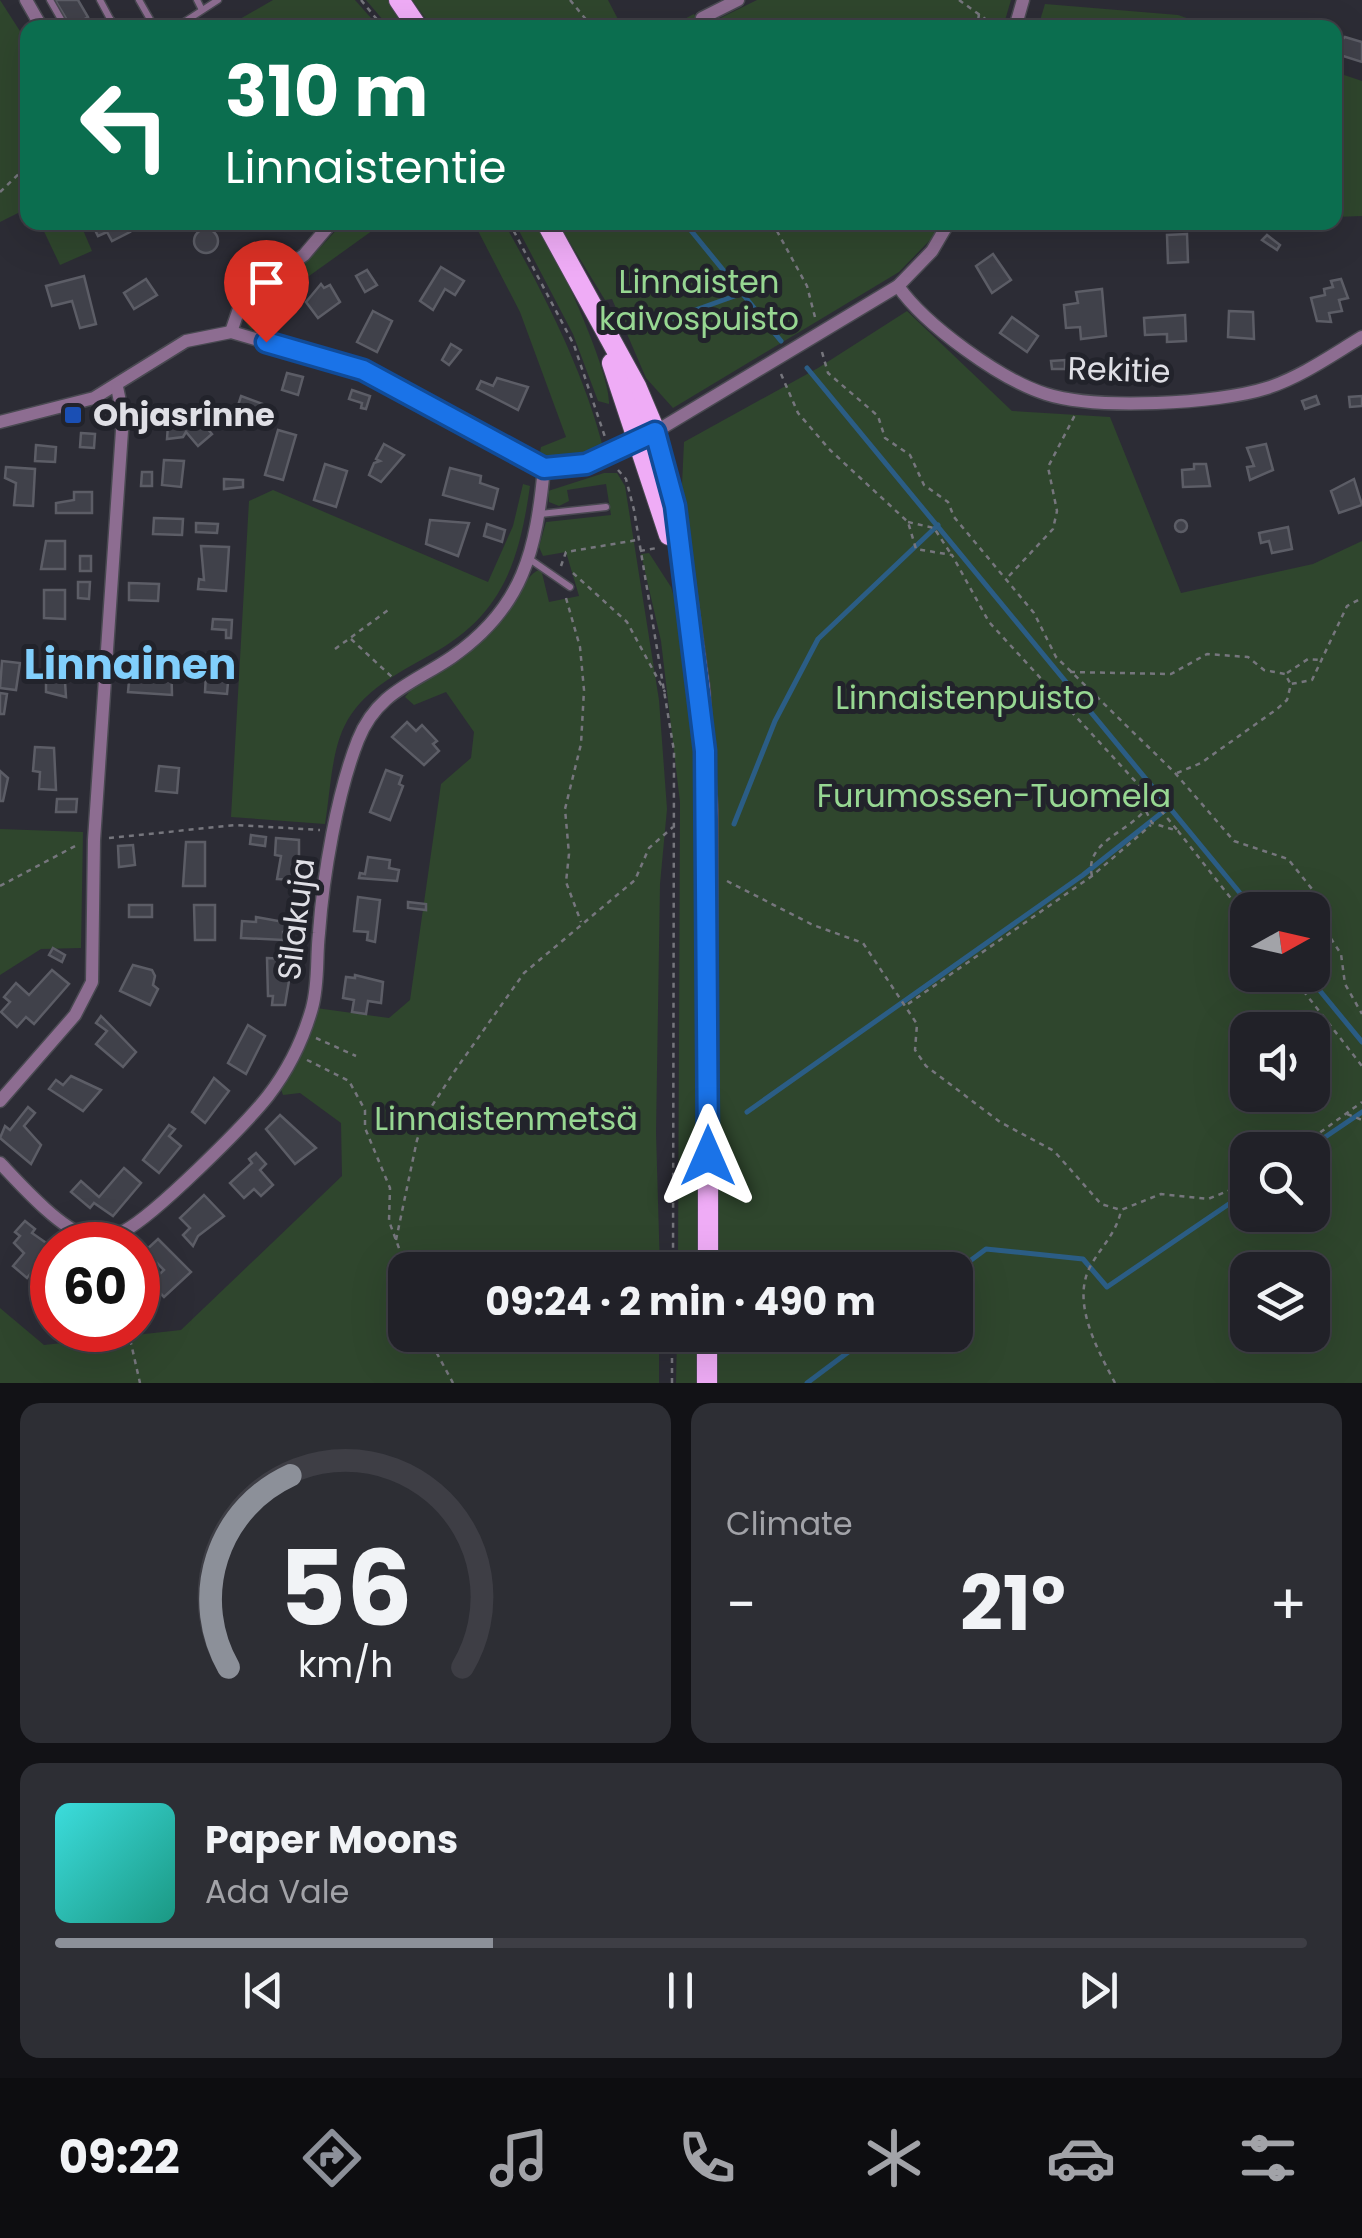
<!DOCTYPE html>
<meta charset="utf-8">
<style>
:root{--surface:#212128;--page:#2d2e34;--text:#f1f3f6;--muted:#a2a3a8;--line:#3e3e45;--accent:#8c9099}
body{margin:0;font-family:Poppins,sans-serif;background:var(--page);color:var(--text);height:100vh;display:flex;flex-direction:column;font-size:38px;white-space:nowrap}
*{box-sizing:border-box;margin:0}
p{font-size:32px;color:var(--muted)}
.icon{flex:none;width:55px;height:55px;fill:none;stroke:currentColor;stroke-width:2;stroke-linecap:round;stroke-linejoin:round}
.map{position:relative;height:1383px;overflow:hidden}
.sheet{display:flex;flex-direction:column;gap:20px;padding:20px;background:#121216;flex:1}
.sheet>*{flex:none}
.top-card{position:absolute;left:20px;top:20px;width:1322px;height:210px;border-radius:20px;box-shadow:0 10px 40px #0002,0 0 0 2px var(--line);background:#0b6e4f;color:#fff;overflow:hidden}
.needle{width:65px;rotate:82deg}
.controls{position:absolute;left:1230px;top:892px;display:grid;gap:20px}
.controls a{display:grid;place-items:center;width:100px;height:100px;border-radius:20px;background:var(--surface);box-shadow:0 10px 40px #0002,0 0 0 2px var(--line);font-size:50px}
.speed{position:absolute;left:30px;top:1222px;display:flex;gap:20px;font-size:50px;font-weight:700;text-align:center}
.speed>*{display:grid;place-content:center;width:130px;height:130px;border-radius:50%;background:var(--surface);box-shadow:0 10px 40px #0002,0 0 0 2px var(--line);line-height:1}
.speed .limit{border:15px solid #d22;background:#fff;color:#111}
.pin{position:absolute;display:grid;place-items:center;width:85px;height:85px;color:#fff;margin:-102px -42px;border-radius:50% 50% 50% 0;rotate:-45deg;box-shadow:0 0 10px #0007}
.pin .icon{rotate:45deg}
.me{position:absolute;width:110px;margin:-55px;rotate:0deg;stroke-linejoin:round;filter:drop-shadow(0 0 8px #0008)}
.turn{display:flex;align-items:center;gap:35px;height:210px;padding:0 40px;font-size:45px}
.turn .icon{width:130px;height:130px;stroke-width:2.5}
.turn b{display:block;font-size:70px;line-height:85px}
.big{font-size:75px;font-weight:700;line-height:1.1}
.sheet .widget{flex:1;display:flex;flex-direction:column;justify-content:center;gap:15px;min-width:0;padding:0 35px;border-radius:20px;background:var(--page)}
.sheet .dial{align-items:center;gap:0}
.dial svg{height:260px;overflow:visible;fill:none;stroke:var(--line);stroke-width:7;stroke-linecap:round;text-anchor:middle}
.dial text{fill:var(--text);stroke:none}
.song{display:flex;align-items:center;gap:30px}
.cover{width:120px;height:120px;border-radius:15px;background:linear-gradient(135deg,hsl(180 70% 55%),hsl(170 70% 35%))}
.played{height:10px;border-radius:5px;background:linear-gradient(90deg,var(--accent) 35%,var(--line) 35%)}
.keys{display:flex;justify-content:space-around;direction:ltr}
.heat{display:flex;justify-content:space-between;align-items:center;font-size:55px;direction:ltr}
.sheet .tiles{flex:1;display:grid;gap:20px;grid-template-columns:1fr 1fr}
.widget:last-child{grid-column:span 2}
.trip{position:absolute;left:388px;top:1252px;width:585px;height:100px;border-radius:20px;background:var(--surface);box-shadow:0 10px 40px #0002,0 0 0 2px var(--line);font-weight:700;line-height:100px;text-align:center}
.dock{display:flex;height:160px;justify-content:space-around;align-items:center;background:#0d0d10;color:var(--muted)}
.dock .icon{width:70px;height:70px}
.dock .selected{color:var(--accent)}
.dock b{font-size:45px;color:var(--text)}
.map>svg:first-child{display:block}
</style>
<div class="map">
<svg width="1362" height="1383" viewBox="0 0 1362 1383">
<rect width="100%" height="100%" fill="#2c2c35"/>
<g fill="#2f462d" fill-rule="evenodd">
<path d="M0,0l27,42 1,166 -28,14z"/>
<path d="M273,0h82l24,27h-153z"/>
<path d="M366,0h23l19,27h-19z"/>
<path d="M412,0h196l14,27h-190z"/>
<path d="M757,0h254l-8,27 -336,1 27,-14 8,13z"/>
<path d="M1045,4l133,11 34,12h-174z"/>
<path d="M1335,72l27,9v135l-27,1z"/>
<path d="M40,223h40l12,28 -32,14z"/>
<path d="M343,223h40l-131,94 5,10 -6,3 -7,-10 1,-18 70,-49z"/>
<path d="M474,223h30c40,71 78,144 99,224l-37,13 -27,-2 2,-11 25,-10 -46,-125z"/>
<path d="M515,223h22c19,30 74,150 72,181l-11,-3 -25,-67z"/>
<path d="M558,223h381l-6,14 -34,35 -226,136 -27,-30 -34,-79 -7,1z"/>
<path d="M907,311l105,100 98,6 71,176 132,-29 49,-23v842h-644v-48h237v-65h-236l-2,-519 -35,-266 2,-43 134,-74zM1248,910h64v65h-64zM1248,1030h64v65h-64zM1248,1150h64v65h-64zM1248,1270h64v65h-64z"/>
<path d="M604,473h13l8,13 34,214 8,109 -7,75 -4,249 4,137h-255v65h254v48h-659v-75l44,37 137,-15 161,-154 -1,-53 -41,-30 -17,2 -2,-6 35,-81 73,10 21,-18 31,-216 30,-26 3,-26 -28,-40 -32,13 -9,-8c19,-25 72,-48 99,-79 13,-14 18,-42 37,-49l8,33 30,-6 -13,-44 -23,4 -4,-9 7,-25 65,-7 -5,-31 -39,6 2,11 -10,5 -10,-4 -1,-11z"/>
<path d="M523,484l7,2c-11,77 -28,130 -100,169 -33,19 -68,35 -86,72 -13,27 -14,68 -19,97l-94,-7 18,-316 24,-11 215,92 25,-56z"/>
<path d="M649,553l22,34 8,25 17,133 2,525h-20l2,-468 -19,-161 -20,-87z"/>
<path d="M0,829l83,3 -2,116 -40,1 -41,26z"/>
<path d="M677,1335h21v48h-22z"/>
</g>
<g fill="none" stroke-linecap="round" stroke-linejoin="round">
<g stroke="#2b5d85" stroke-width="5">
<path d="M684,222l97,119"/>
<path d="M645,328l98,-35"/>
<path d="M807,368l447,542"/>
<path d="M734,824l41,-103 43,-82 120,-114"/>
<path d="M1307,975l55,67"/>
<path d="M747,1112l336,-237 86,-68"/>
<path d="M1306,1150l56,-38"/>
<path d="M955,1272l31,-23 97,10 24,28 141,-96"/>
<path d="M807,1383l64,-48"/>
</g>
</g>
<g fill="#40414a" stroke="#5c5d66" stroke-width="2.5">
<path d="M55,0h23l10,17 -17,10z"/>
<path d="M1345,37l17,5v20l-22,-7 -2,-12z"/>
<path d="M125,222l5,10 -18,9 -5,-9 -9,4 -6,-12z"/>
<circle cx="206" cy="241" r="12"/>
<path d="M1187,234l1,28 -20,1 -1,-28z"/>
<path d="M1267,235l13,10 -3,5 -15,-10z"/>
<path d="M993,254l18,26 -19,13 -16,-27z"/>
<path d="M441,267l23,14 -9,14 -10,-6 -12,21 -13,-9z"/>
<path d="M367,270l10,15 -12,7 -9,-16z"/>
<path d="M84,276l12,48 -16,4 -8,-27 -20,5 -6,-20z"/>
<path d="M146,279l11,16 -23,14 -10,-16z"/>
<path d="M1341,279l7,19 -9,2 3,11 -13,2 2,9 -14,-1 -6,-23 14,-3 -1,-6 9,-2 -2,-6z"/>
<path d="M321,284l3,4 6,-3 10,17 -22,16 -12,-16z"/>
<path d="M1102,289l4,47 -25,3 -1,-12 -14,1 -2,-23 14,-2 -2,-11z"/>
<path d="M373,311l19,10 -15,31 -20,-10z"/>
<path d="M1229,311l24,1 1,27 -26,-2z"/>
<path d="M1185,315l1,26 -19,1v-8l-22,1 -1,-17z"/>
<path d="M1012,317l26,19 -11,16 -27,-19z"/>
<path d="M451,344l10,6 -12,15 -7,-5z"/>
<path d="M1065,360v9h-13l-1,-8z"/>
<path d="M287,373l16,4 -5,18 -16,-5z"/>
<path d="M497,378l31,9 -10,23 -41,-21 4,-8 12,5z"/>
<path d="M352,390l18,6 -4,13 -5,-1 1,-5 -13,-4z"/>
<path d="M241,396l30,11 -6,18 -30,-10z"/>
<path d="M1316,396l3,8 -14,5 -3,-8z"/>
<path d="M1362,396v10l-12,1 -1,-10z"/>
<path d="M152,406l2,15 -9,1 -1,-15z"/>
<path d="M180,410l1,10 8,5 9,-15 6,3 -4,7 12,14 -14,12 -12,-14 -3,5 -16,2 2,-27z"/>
<path d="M278,430l18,5 -13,45 -18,-5z"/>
<path d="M81,433l14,1 -1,14 -14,-1z"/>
<path d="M384,444l20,11 -23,27 -12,-7 5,-12 6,-2 -4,-2z"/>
<path d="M1266,444l7,26 -23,10 -3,-13 7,-1 -7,-18z"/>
<path d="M36,445l20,2 -1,15 -20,-1z"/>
<path d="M164,460l20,1 -3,26 -19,-2z"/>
<path d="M325,464l22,7 -11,36 -22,-7z"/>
<path d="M1194,464h12l4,22 -27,1 -1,-17 12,-1z"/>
<path d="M6,467l29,2 -2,37 -19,-1 2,-22 -11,-5z"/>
<path d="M450,468l31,8 -1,7 18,6 -5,20 -50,-14z"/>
<path d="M142,472h10v14h-11z"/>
<path d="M224,479l19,1v7l-19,2z"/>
<path d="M1354,479l8,26 -23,8 -8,-22z"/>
<path d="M74,492h18v21h-36v-10l18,-3z"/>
<path d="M154,518l29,1 -1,16 -29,-1z"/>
<circle cx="1181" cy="526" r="6"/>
<path d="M430,520l39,3 -11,33 -32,-12z"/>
<path d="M196,523l22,1 -1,9 -21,-1z"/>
<path d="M487,524l18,6 -3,12 -18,-6z"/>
<path d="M1288,527l4,22 -20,4 -3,-12 -8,2 -2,-10z"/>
<path d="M46,541h19v28h-24z"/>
<path d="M201,546l28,1 -3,44 -28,-2 1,-10 5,1z"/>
<rect x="80" y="556" width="11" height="15"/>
<path d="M78,582h12l-1,17 -11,-1z"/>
<path d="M129,583l30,1 -1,17 -29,-1z"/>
<path d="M44,590h21v29l-21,-1z"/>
<path d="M213,619l19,1 -1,18h-5v-8l-14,-1z"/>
<path d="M207,654l23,5 -3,35 -22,-2z"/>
<path d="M153,657l18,2 1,36 -44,-3 1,-11 22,1z"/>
<path d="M2,661l18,2 -4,27 -16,-2z"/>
<path d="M46,664l18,2 2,31 -20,-5z"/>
<path d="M0,693l7,1 -3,20h-4z"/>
<path d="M407,722l9,9 6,-6 15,16 -4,3 6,7 -15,14 -32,-28z"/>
<path d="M35,747l19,1 2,42 -17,-1 1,-17 -7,-1z"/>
<path d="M159,766l20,2 -2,25 -21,-2z"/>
<path d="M386,770l16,6 -3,8 4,2 -13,34 -20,-8z"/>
<path d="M0,771l8,7 -5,23h-3z"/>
<path d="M57,799h20l-1,13h-20z"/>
<path d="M251,835l15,2 -1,9 -15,-2z"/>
<path d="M276,838l23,2v40l-22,-1 4,-23 -6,-1z"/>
<path d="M186,842h19v44h-22z"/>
<path d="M133,845l2,20 -16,2 -1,-21z"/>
<path d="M368,857l22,3 -1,8 10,2 -2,11 -38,-3 1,-5 5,1z"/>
<path d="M300,894h10v14h-11z"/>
<path d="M358,897l22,3 -5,42 -8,-2 1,-8 -14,-1z"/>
<path d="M408,902l18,2v6l-18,-2z"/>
<rect x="129" y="905" width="23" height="12"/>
<path d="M194,905h21v35h-20z"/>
<path d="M256,917l39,7v9l-12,-1v8l-42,-2 1,-17 14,1z"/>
<path d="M53,948l12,7 -3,7 -13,-7z"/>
<path d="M267,958l19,1v16h4l-5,30h-13l1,-9h-5z"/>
<path d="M133,965l19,5 3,6 -2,9 5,4 -8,16 -30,-14z"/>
<path d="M52,970l17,14 -35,40 -8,-7 -9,10 -16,-15 9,-10 -6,-5 12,-14 13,12z"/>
<path d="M355,975l28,7 -2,21 -13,-2 -2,13 -14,-2 2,-12 -11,-2 3,-21 9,1z"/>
<path d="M101,1016l35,36 -13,15 -27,-23 11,-13 -11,-8z"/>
<path d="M248,1025l17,11 -19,38 -18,-11z"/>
<path d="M71,1076l30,14 -18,21 -34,-22 7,-9 7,5z"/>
<path d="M214,1078l15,13 -24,32 -13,-11z"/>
<path d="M28,1107l7,6 -11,13 17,19 -10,19 -31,-26 5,-12 5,4z"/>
<path d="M280,1115l36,33 -21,16 -29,-35z"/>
<path d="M169,1125l6,4 -6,7 12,10 -22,27 -16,-13z"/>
<path d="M256,1153l10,11 -6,6 13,15 -12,11 -7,-7 -10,9 -14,-15 22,-20 -3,-4z"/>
<path d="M124,1168l17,15 -28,33 -19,-13 -4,5 -19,-16 10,-11 18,16z"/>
<path d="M204,1195l20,21 -26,20 -5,10 -10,-11 7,-7 -10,-10z"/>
<path d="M25,1221l10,8 -3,4 20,14 -25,31 -14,-12 11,-13 -10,-10 6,-7 -5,-4z"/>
<path d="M158,1239l33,33 -27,25 -14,-14 14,-13 -19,-19z"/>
</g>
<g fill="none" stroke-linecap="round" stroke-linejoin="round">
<g stroke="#494951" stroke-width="9">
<g id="service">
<path d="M50,0l16,28"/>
<path d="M100,0l15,28"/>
<path d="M139,0l16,28"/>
<path d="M197,0l5,10"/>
<path d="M78,23l3,5"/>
<path d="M98,28l13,-8"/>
<path d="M175,28l43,-28"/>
<path d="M540,514l66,-7"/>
<path d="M531,560l39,27"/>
</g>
</g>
<g stroke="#494951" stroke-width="15">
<g id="minor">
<path d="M26,0l16,28"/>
<path d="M702,18l36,-18"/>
<path d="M1015,28l8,-28"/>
<path d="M898,286c27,39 103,94 148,108 50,16 171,10 221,-6 34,-11 65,-33 95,-51"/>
<path d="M231,332l12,-35 61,-42 28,-33"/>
<path d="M0,422l94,-24 92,-57 45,-9 132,38 160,89 40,9 48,-13 29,-14 258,-155 34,-35 17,-29"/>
<path d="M0,1101l75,-86 17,-33 2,-142 29,-424 -6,-29"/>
<path d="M0,1163c19,20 60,66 87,73 11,2 27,0 37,-5 31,-16 121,-106 144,-135 20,-26 35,-56 44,-88 7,-26 4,-49 7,-75 4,-57 18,-140 39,-193 19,-48 56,-57 94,-83 72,-50 84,-107 92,-189"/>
</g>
</g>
<g stroke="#494951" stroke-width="22">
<g id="primary">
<path d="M399,0l19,28"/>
<path d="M546,222l90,164 19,45 20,75 25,183 8,121v460"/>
<path d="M612,363l57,172"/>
<path d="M707,1383v-48"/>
</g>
</g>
<g stroke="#76767d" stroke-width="2.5" stroke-dasharray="5 5" stroke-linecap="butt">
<path d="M361,0l23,28"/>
<path d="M570,0l23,28"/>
<path d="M959,0l39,28"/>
<path d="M977,28l2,-14"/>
<path d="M0,192l28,-27"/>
<path d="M509,222l65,123 32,95"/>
<path d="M772,222l35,64 9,35"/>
<path d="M822,352l6,21 50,43 7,22 25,17 14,30 24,17 6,15 80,96 22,44 119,116 59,68 54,18 36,45 4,30 13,20 4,30 17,30"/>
<path d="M781,374l17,39 32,37 78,72 8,27 36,6 37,67 158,172 -2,15 7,14 26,8 70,89"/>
<path d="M618,470l8,9 8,31 40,241 -1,519"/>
<path d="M908,522l26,6 17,26"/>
<path d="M640,551l17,-3"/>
<path d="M561,566l5,-14 71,-12"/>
<path d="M573,573l54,49 38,70"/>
<path d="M1009,576l44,-47 4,-18 -9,-44 27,-52"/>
<path d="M566,598l14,49 4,43 -3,54 -16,65 4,45 -3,28 15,40"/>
<path d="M351,639l42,39"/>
<path d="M335,649l56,-41"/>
<path d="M1070,672l101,2 36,-20 41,3 16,13 21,4 5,9"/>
<path d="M1287,673l21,-14 12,1"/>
<path d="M1177,773l24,-10 76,-54 10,-9 4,-16 21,-4 35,-74 15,-8"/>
<path d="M1148,795l30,36"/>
<path d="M109,838l127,-13 84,5"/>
<path d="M1092,876c-8,-33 34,-43 52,-65"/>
<path d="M727,881l86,44 50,18 54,81 -2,26 11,16 74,56 54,29 47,53 20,6 40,-16 47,5 40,-16"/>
<path d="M0,886l77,-41"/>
<path d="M1291,975l71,91"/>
<path d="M908,1004l184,-128 59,-51"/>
<path d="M316,1038l40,18"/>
<path d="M307,1060l42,21 16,29v18l25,60 -1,33 18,49"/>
<path d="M1347,1114l15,6"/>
<path d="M1296,1150l66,-48"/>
<path d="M396,1240l21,-100 9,-25 28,-43 70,-99 111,-93 14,-32 24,-21"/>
<path d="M128,1330l12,53"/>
<path d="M427,1335l26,48"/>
<path d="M672,1383v-48"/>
<path d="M1115,1383c-17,-33 -45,-81 -24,-118 11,-19 25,-32 30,-54"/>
</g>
<use href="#service" stroke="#8d6d91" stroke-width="6"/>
<use href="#minor" stroke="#8d6d91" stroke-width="12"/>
<use href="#primary" stroke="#efacf6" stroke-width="20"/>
</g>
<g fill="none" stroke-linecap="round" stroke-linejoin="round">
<g stroke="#114b97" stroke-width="25">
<path id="route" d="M266,342l97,28 181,98 42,-4 69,-32 20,74 30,245 3,405"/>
</g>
<use href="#route" stroke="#1a73e8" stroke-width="18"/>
</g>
<rect fill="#1a4fb4" stroke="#22232b" stroke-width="4" x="63" y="405" width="20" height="20" rx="5"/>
<g text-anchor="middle" stroke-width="10" stroke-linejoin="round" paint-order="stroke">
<g font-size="32" fill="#97d792" stroke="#22232b">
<text x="699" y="293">Linnaisten<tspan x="699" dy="37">kaivospuisto</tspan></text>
<text x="965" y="709">Linnaistenpuisto</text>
<text x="994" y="807">Furumossen-Tuomela</text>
<text x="506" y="1130">Linnaistenmetsä</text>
</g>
<g font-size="32" fill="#dfdfe5" stroke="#22232b">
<text transform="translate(1119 370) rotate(2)" y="11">Rekitie</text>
<text transform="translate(296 919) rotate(-83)" y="11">Silakuja</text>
</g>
<g font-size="32" font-weight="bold" fill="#dfdfe5" stroke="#22232b" text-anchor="start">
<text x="93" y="426">Ohjasrinne</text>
</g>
<g font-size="42" font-weight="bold" fill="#81cffc" stroke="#22232b">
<text x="130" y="679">Linnainen</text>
</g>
</g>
</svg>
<div class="controls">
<a><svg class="needle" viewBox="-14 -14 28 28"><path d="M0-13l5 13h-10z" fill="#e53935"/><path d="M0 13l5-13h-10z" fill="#a2a3a8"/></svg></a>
<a><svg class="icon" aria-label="sound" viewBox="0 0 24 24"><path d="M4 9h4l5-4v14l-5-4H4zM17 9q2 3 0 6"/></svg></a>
<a><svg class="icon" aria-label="search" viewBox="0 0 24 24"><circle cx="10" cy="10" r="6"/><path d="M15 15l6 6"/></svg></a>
<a><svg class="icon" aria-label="layers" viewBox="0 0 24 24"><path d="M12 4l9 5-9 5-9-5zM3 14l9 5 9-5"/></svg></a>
</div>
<div class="speed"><div class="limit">60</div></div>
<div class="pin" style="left:266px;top:342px;background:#d93025"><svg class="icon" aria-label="arrive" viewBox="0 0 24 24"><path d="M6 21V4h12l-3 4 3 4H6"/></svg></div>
<svg class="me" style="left:708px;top:1156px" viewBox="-20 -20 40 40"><path d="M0-17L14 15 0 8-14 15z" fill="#1a73e8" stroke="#fff" stroke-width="4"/></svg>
<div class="trip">09:24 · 2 min · 490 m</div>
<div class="top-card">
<div class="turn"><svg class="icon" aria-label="left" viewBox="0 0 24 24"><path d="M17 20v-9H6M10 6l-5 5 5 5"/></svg><div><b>310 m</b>Linnaistentie</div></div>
</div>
</div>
<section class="sheet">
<div class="tiles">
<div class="widget dial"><svg viewBox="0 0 100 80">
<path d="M14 69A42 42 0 1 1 86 69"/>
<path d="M14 69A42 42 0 0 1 33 10" stroke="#8c9099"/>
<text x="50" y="56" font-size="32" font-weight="700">56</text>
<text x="50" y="72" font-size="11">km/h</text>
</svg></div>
<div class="widget"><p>Climate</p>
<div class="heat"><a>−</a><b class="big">21°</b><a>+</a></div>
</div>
<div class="widget">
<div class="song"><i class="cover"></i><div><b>Paper Moons</b><p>Ada Vale</p></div></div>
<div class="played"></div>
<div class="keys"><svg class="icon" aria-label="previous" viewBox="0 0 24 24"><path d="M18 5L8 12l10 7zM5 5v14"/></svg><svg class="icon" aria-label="pause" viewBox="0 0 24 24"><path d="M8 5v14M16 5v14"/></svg><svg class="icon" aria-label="next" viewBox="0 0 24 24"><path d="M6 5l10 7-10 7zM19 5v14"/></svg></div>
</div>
</div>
</section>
<nav class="dock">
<b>09:22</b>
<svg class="icon selected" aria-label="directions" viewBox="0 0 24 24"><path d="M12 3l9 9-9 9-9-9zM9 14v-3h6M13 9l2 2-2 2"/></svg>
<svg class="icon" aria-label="music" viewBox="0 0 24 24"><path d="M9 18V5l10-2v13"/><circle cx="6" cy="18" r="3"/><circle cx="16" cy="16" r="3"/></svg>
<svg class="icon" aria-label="phone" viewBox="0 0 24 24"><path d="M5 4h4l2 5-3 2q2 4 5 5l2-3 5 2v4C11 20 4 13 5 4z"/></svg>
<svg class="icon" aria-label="climate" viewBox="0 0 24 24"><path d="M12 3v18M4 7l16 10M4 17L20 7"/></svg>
<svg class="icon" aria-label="car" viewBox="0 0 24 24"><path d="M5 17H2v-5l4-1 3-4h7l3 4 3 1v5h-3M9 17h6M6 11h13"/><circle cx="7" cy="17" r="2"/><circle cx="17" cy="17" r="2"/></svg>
<svg class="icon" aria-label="filters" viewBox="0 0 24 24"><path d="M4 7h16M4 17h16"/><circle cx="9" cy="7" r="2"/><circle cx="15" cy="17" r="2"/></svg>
</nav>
